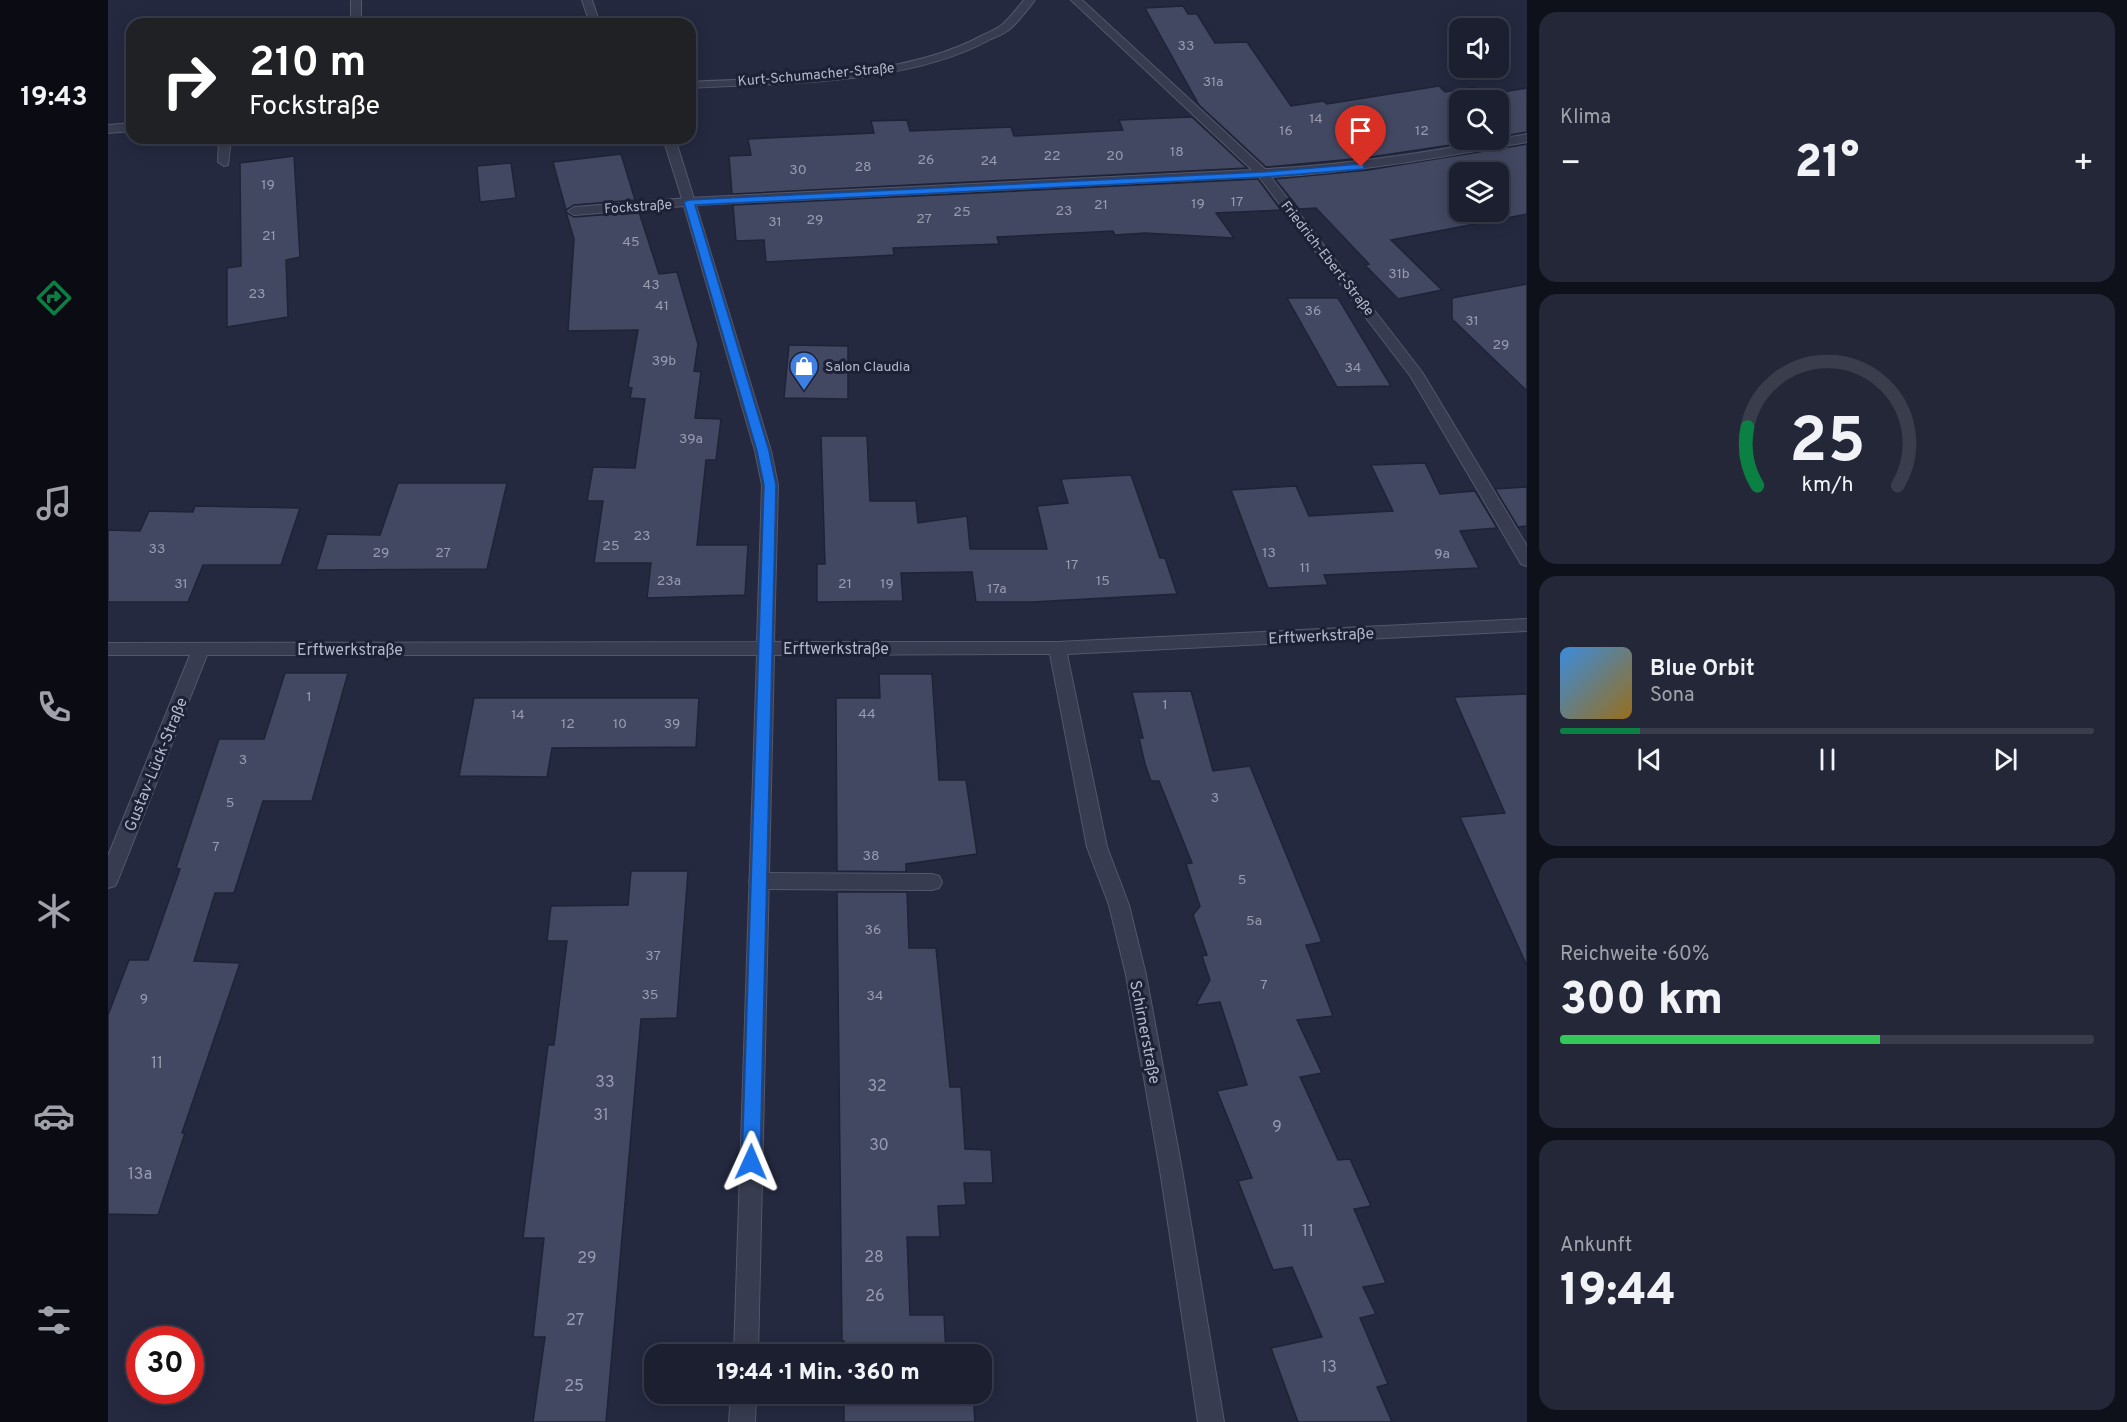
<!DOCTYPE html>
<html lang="de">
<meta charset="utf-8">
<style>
:root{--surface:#1b1f30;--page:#242738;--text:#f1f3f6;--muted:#a0a2ab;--line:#393d4c;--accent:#0b8043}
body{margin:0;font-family:Overpass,sans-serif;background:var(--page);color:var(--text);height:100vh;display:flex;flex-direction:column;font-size:22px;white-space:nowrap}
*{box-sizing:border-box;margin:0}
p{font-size:20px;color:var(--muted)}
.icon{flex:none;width:33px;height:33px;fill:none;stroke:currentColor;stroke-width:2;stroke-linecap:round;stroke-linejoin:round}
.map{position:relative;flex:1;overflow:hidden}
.sheet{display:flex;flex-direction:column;gap:12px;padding:12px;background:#0f111a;width:600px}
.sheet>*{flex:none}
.guide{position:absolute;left:18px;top:18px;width:570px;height:126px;border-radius:18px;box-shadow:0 3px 15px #0003,0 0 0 2px var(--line);background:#202124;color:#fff;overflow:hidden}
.controls{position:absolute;left:1341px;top:18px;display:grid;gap:12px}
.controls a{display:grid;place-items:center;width:60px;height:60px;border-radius:12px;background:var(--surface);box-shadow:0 3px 15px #0003,0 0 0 2px var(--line);font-size:30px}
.speed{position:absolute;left:18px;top:1326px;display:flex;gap:12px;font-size:30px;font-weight:700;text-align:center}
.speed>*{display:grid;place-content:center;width:78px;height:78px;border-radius:50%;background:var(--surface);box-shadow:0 3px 15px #0003,0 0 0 2px var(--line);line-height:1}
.speed .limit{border:9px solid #d22;background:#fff;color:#111}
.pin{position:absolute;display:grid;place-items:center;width:51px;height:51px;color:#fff;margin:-62px -26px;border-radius:50% 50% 50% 0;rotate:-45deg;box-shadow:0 0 6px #0007}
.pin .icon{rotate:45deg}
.me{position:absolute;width:66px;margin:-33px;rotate:1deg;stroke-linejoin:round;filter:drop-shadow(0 0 4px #0008)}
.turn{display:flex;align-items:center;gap:21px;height:126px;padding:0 24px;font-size:27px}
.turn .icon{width:78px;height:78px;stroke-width:2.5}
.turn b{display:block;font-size:42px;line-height:51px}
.big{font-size:45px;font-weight:800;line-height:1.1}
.sheet .card{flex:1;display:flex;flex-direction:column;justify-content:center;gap:9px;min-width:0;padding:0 21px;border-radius:18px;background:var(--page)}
.sheet .dial{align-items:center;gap:0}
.dial svg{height:156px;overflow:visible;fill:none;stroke:var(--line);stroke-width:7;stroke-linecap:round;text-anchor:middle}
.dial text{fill:var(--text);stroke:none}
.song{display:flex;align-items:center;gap:18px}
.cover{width:72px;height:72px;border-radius:9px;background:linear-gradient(135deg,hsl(210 70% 55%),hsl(40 70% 35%))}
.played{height:6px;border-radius:3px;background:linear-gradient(90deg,var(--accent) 15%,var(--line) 15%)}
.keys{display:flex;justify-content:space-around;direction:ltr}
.heat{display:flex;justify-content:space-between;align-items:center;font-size:33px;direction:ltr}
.charge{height:9px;border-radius:4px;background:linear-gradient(90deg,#34c759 60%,var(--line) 0)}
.trip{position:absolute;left:536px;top:1344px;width:348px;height:60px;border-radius:18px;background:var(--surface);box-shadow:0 3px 15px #0003,0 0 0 2px var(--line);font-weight:800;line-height:60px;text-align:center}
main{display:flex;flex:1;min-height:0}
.dock{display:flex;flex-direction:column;width:108px;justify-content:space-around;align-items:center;background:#0b0c13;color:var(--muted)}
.dock .icon{width:42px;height:42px}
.dock .on{color:var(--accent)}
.dock b{font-size:27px;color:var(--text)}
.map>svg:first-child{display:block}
</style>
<main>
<nav class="dock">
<b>19:43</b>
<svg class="icon on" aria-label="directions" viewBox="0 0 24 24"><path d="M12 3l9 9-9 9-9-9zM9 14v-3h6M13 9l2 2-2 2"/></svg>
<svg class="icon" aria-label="music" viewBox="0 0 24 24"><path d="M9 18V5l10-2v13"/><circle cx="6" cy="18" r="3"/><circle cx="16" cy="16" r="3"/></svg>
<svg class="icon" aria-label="phone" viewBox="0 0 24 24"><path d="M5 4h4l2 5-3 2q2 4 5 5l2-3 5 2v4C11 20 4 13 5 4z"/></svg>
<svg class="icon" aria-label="climate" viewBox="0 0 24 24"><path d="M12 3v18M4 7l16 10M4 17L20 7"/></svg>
<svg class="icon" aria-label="car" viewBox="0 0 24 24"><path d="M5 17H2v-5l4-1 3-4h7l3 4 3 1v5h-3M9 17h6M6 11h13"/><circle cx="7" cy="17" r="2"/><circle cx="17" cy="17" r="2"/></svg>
<svg class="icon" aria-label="filters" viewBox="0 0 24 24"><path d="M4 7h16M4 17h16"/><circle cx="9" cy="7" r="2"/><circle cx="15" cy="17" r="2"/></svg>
</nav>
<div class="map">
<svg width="1419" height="1422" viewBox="0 0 1419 1422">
<rect width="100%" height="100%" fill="#242940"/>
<g fill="#434862" stroke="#1f2337" stroke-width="1.5" fill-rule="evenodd">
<path d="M1075,6l5,8h9l18,29 32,-1 44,64 32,-5 4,3 112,-18 6,6 30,-5 9,8 43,-7v44l-29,5v-37h-38v40h24l-120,18 -98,9 -67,-62 -54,-97z"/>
<path d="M1084,117l55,51 -515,26 -3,-38 22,-1 -3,-16 126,-6 -3,-12 36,-1 3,11 101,-4 3,9 109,-6 -4,-10z"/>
<path d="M1419,144v70l-136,26 51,50 -44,9 -33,-34 4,-1 -53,-56 -17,1 -24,-30 93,-9zM1352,172h38v40h-38z"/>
<path d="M513,154l14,46 -61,5 -8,5 -13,-48z"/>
<path d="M186,156l6,101 -14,3 2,57 -61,10v-59l14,-2 -1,-103z"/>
<path d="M403,163l5,35 -36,4 -3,-36z"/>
<path d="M1150,179l23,31 -65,3 18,25 -89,-5 -30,2 -2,-4 -116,6 2,7 -106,4 1,7 -128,7 -2,-22 -28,1 -3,-36z"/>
<path d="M458,212l8,5 65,-5 20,62 18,-2 21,72 -4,27 7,1 -6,46 26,1 -5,41h-10l-9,85h51l-3,50 -98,3 4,-35h-57l9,-62h-16l6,-34 42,1 10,-69 -15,-1 2,-10 -4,-1 10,-57 -70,1 6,-92z"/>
<path d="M1419,284v107l-75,-72v-21z"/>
<path d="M1179,298h51l53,88 -54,1z"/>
<path d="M681,345l59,1v53l-64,-1z"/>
<path d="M713,436h46l3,65h46l2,22 49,-7 3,33h77l-10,-43 31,-3 -7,-24 70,-4 29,83h5l12,36 -145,8h-56l-4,-30 -71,1 2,28 -86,1v-38h8z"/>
<path d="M1317,463l15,31 35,-3 22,37 -37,3 19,37 -155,7 4,10 -60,3 -37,-98 65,-4 13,30 84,-5 -22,-46z"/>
<path d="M290,483h109l-20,86 -171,1 11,-36 53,1z"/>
<path d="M1419,487v39l-9,1 -23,-38z"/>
<path d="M87,506l105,2 -19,57h-78l-15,37h-80v-72l32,1 9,-20 44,1z"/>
<path d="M177,673h63l-36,128h-49l-29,92h-19l-21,68 46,2 -58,170h3l-27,82 -50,-1v-199l21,-55h19l32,-91 -4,-1 43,-129h45z"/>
<path d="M771,674h53l7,106h27l11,74 -71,10v8l-69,-1 -1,-173h44z"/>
<path d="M1083,691l22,80 37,-5 72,176 -16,3 27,71 -36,4 25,53 -22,4 38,83 12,-1 21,47 -17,3 32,74 -23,4 13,27 -16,4 28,66 -11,3 15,35h-94l-27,-74 51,-11 -30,-70 -19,3 -35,-89 14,-3 -35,-87 30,-6 -27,-83 -24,3 14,-25 -8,-24 5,-1 -14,-40 7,-9 -14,-42 6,-1 -33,-82h-8l-6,-17 -6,-26h4l-11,-46z"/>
<path d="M1419,694v272l-67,-149 45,-4 -51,-116z"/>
<path d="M366,698h225l-3,49 -144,1 -5,29 -88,-1z"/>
<path d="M523,871h57l-11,147 -36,1 -35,403h-73l12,-85h-12l11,-99h-21l25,-193h6l13,-104h-20l4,-35 77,-1z"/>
<path d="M729,892h70l2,56h27l14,139h11l4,62 26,1 2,33h-29l2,22 -28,1 2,31h-33l3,78h34l2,39h-102v-13h-2z"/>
<path d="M736,1394h129l2,28h-131z"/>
</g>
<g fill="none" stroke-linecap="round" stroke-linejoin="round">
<g stroke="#53576a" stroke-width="2">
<g id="lane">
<path d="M474,0h10l8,24h-10z"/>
<path d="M111,138h12l-3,27 -4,1 -6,-4z"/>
<path d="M555,138h12l20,64 -2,3h-8l-2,-3z"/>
<path d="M651,873l173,1 7,2 3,6 -3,6 -7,2 -173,-1 -7,-2 -3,-6 3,-6z"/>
</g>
</g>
<g stroke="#53576a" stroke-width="2">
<g id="street">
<rect x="243" y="0" width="10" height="24"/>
<path d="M916,0h11c-7,9 -15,20 -24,28 -5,5 -13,8 -20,11 -82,46 -208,44 -301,49v-6c90,-5 213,-3 293,-47 6,-3 14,-6 20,-11 8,-7 14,-16 21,-24z"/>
<path d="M963,0h11l183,169c89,-4 175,-19 262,-35v8c-85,15 -169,30 -256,35l151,195 105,174v20l-6,-2 -110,-187 -152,-200 -563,28 75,246 7,34 -4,157h283l470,-23v12l-460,23 40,193 22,58 17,70 36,195 42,252h-26l-38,-252 -34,-195 -17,-70 -22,-58 -37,-193 -276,1 -16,699h-24l23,-699h-550l-89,225 -3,6 -7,2v-32l82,-201h-82v-12l649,-1 5,-157 -7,-34 -71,-245 -110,9 -6,-4 6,-4 115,-9 563,-28z"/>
<path d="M24,123v8l-24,2v-8z"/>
<path d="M623,1394h25l-1,28h-26z"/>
</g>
</g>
<use href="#lane" fill="#383c50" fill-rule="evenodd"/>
<use href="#street" fill="#383c50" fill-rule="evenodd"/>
</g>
<path fill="#1a73e8" stroke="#114b97" stroke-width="1.5" d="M1253,164l3,1v4l-101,8 -568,28 74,246 7,34 -16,677 -3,6 -6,2 -6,-2 -3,-6 22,-677 -7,-34 -73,-249 5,-2 574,-28z"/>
<defs>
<g id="shop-pin" transform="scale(1.5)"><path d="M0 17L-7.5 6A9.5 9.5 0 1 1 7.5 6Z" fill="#3f7fe0" stroke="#1d2135"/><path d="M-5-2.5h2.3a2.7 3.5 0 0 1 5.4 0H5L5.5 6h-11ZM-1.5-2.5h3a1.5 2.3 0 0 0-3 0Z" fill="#fff"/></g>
</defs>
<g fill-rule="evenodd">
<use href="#shop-pin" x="696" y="366"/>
</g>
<g text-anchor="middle" stroke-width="6" stroke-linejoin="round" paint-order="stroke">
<g font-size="14" fill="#989bb0">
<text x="1078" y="50">33</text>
<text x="1105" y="86">31a</text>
<text x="1208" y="123">14</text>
<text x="1178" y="135">16</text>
<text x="1314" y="135">12</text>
<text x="1069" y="156">18</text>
<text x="944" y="160">22</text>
<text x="1007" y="160">20</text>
<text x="818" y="164">26</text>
<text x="881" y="165">24</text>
<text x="755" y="171">28</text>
<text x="690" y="174">30</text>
<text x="160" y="189">19</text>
<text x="1129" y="206">17</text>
<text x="1090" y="208">19</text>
<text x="993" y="209">21</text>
<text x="956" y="215">23</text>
<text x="854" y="216">25</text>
<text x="816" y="223">27</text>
<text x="707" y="224">29</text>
<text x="667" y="226">31</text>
<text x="161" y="240">21</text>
<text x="523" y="246">45</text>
<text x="1291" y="278">31b</text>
<text x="543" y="289">43</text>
<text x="149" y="298">23</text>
<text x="554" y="310">41</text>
<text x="1205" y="315">36</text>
<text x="1364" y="325">31</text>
<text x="1393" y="349">29</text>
<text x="556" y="365">39b</text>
<text x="1245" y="372">34</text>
<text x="583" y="443">39a</text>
<text x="534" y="540">23</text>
<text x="503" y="550">25</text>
<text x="49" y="553">33</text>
<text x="273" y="557">29</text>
<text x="335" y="557">27</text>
<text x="1161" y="557">13</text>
<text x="1334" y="558">9a</text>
<text x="964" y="569">17</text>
<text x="1197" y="572">11</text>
<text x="561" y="585">23a</text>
<text x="995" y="585">15</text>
<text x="73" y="588">31</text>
<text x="737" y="588">21</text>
<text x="779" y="588">19</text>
<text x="889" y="593">17a</text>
<text x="201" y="701">1</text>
<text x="1057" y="709">1</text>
<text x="759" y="718">44</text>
<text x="410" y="719">14</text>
<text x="460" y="728">12</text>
<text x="512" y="728">10</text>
<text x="564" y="728">39</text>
<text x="135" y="764">3</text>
<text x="1107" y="802">3</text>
<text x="122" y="807">5</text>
<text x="108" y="851">7</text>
<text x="763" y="860">38</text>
<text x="1134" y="884">5</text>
<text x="1146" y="925">5a</text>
<text x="765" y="934">36</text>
<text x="545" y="960">37</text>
<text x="1156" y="989">7</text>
<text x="542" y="999">35</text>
<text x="767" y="1000">34</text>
<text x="36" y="1003">9</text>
</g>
<g font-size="14" fill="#b4b7ca" stroke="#1d2135">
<text transform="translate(708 74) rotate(-5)" y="5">Kurt-Schumacher-Straße</text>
<text transform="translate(530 206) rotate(-4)" y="5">Fockstraße</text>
<text transform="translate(1220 258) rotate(52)" y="5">Friedrich-Ebert-Straße</text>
</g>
<g font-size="14" fill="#b4b7ca" stroke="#1d2135" text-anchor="start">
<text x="717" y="371">Salon Claudia</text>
</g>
<g font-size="16" fill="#b4b7ca" stroke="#1d2135">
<text transform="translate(1213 635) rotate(-3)" y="6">Erftwerkstraße</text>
<text x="728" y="654">Erftwerkstraße</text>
<text x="242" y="655">Erftwerkstraße</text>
<text transform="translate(47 764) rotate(-68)" y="6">Gustav-Lück-Straße</text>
<text transform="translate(1038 1032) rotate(79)" y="6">Schirnerstraße</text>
</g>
<g font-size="16" fill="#989bb0">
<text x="49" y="1068">11</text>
<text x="497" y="1087">33</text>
<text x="769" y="1091">32</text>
<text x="493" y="1120">31</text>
<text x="1169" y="1132">9</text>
<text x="771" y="1150">30</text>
<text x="32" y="1179">13a</text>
<text x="1200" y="1236">11</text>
<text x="766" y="1262">28</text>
<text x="479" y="1263">29</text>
<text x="767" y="1301">26</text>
<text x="467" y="1325">27</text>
<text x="1221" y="1372">13</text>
<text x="466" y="1391">25</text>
</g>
</g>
</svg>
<div class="controls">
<a><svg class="icon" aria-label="sound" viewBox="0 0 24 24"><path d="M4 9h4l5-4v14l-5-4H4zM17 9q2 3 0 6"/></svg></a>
<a><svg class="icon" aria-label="search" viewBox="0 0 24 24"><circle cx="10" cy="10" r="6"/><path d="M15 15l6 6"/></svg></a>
<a><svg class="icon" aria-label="layers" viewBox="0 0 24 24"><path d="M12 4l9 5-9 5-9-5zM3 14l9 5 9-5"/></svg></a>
</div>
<div class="speed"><div class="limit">30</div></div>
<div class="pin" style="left:1253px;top:167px;background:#d93025"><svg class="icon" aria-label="arrive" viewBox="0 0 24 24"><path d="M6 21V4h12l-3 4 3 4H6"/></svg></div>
<svg class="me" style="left:643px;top:1162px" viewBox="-20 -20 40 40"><path d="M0-17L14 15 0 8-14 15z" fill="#1a73e8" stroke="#fff" stroke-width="4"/></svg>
<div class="trip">19:44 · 1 Min. · 360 m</div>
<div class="guide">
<div class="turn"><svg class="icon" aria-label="right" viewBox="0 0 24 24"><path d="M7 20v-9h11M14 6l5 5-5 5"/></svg><div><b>210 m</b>Fockstraße</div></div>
</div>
</div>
<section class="sheet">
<div class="card"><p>Klima</p>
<div class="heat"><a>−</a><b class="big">21°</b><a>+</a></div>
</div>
<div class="card dial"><svg viewBox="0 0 100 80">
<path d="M14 69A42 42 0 1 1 86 69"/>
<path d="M14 69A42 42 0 0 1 9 39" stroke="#0b8043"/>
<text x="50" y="56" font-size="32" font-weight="700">25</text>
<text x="50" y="72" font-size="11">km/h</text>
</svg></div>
<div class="card">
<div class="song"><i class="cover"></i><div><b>Blue Orbit</b><p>Sona</p></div></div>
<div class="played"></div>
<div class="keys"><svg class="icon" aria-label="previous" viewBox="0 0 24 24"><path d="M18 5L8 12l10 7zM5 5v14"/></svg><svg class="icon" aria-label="pause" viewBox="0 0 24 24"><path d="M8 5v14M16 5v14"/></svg><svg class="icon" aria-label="next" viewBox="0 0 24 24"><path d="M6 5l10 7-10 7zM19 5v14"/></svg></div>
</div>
<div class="card"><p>Reichweite · 60%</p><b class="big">300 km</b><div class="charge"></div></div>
<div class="card"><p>Ankunft</p><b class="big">19:44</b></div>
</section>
</main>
